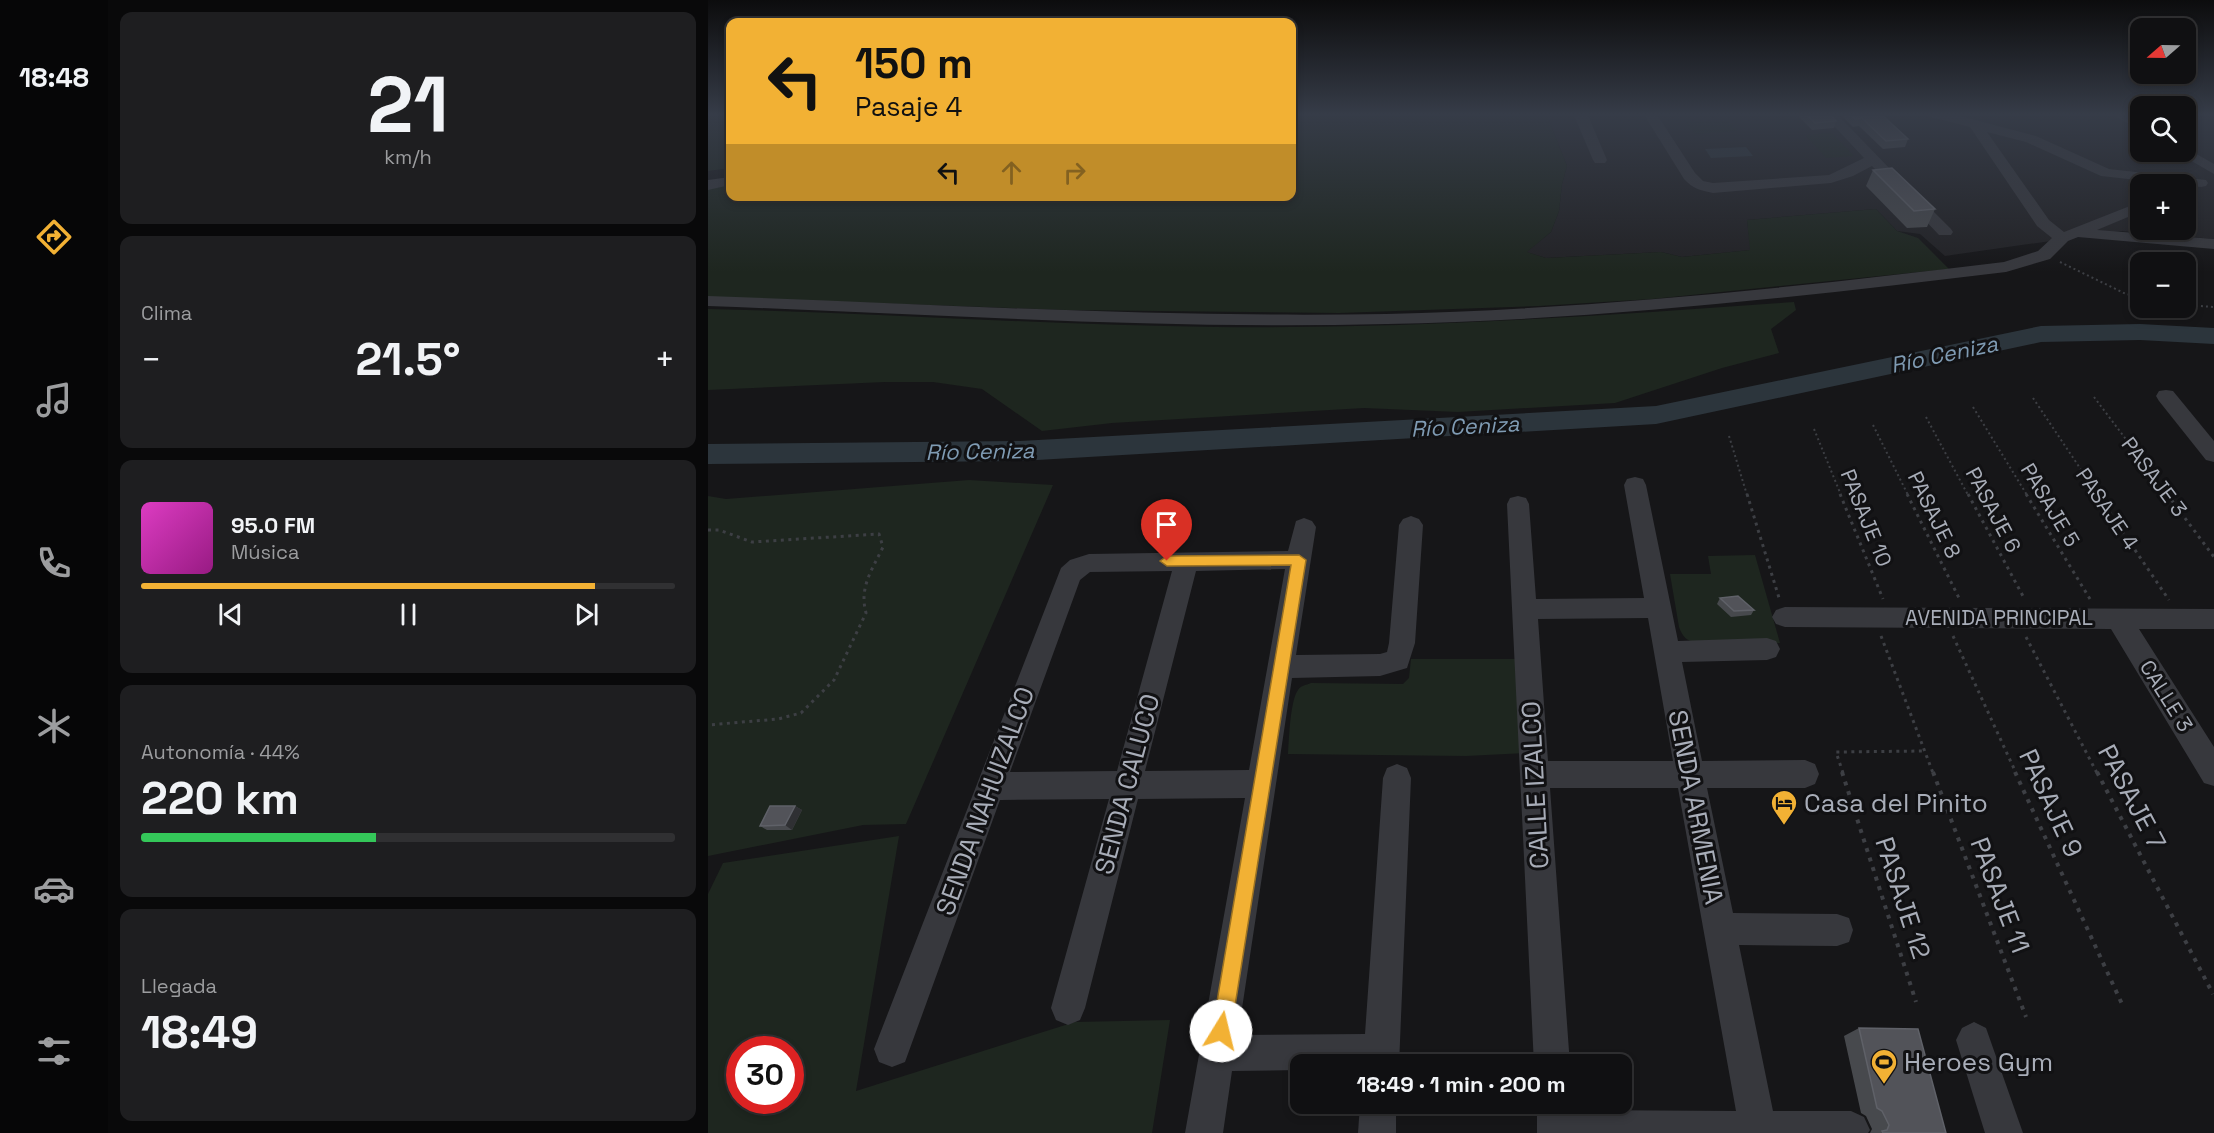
<!DOCTYPE html>
<html lang="es">
<meta charset="utf-8">
<style>
:root{--surface:#101012;--page:#1e1e20;--text:#f1f3f6;--muted:#9c9d9f;--line:#303032;--accent:#f2b134}
body{margin:0;font-family:"Space Grotesk",sans-serif;background:var(--page);color:var(--text);height:100vh;display:flex;flex-direction:column;font-size:22px;white-space:nowrap}
*{box-sizing:border-box;margin:0}
p{font-size:20px;color:var(--muted)}
.icon{flex:none;width:33px;height:33px;fill:none;stroke:currentColor;stroke-width:2;stroke-linecap:round;stroke-linejoin:round}
.map{position:relative;flex:1;overflow:hidden}
.panel{display:flex;flex-direction:column;gap:12px;padding:12px;background:#09090a;width:600px}
.panel>*{flex:none}
.hud{position:absolute;left:18px;top:18px;width:570px;height:183px;border-radius:12px;box-shadow:0 3px 9px #0003,0 0 0 2px var(--line);background:#f2b134;color:#111;overflow:hidden}
.needle{width:39px;rotate:250deg}
.tools{position:absolute;left:1422px;top:18px;display:grid;gap:12px}
.tools a{display:grid;place-items:center;width:66px;height:66px;border-radius:12px;background:var(--surface);box-shadow:0 3px 9px #0003,0 0 0 2px var(--line);font-size:30px}
.speed{position:absolute;left:18px;top:1036px;display:flex;gap:12px;font-size:30px;font-weight:700;text-align:center}
.speed>*{display:grid;place-content:center;width:78px;height:78px;border-radius:50%;background:var(--surface);box-shadow:0 3px 9px #0003,0 0 0 2px var(--line);line-height:1}
.speed .limit{border:9px solid #d22;background:#fff;color:#111}
.pin{position:absolute;display:grid;place-items:center;width:51px;height:51px;color:#fff;margin:-62px -26px;border-radius:50% 50% 50% 0;rotate:-45deg;box-shadow:0 0 6px #0007}
.pin .icon{rotate:45deg}
.me{position:absolute;width:66px;margin:-33px;rotate:9deg;stroke-linejoin:round;filter:drop-shadow(0 0 4px #0008)}
.turn{display:flex;align-items:center;gap:21px;height:126px;padding:0 30px;font-size:27px}
.turn .icon{width:78px;height:78px;stroke-width:2.5}
.turn b{display:block;font-size:42px;line-height:51px}
.lanes{display:flex;align-items:center;height:57px;padding:0 30px;background:#0003;justify-content:center;gap:30px;direction:ltr}
.lanes .off{opacity:.35}
.big{font-size:45px;font-weight:600;line-height:1.1}
.panel .card{flex:1;display:flex;flex-direction:column;justify-content:center;gap:9px;min-width:0;padding:0 21px;border-radius:12px;background:var(--page)}
.panel .dial{align-items:center;gap:0}
.dial b{font-size:78px;line-height:1}
.song{display:flex;align-items:center;gap:18px}
.cover{width:72px;height:72px;border-radius:9px;background:linear-gradient(135deg,hsl(310 70% 55%),hsl(310 70% 35%))}
.played{height:6px;border-radius:3px;background:linear-gradient(90deg,var(--accent) 85%,var(--line) 85%)}
.keys{display:flex;justify-content:space-around;direction:ltr}
.heat{display:flex;justify-content:space-between;align-items:center;font-size:33px;direction:ltr}
.charge{height:9px;border-radius:4px;background:linear-gradient(90deg,#34c759 44%,var(--line) 0)}
.trip{position:absolute;left:582px;top:1054px;width:342px;height:60px;border-radius:12px;background:var(--surface);box-shadow:0 3px 9px #0003,0 0 0 2px var(--line);font-weight:600;line-height:60px;text-align:center}
main{display:flex;flex:1;min-height:0}
.tab-bar{display:flex;flex-direction:column;width:108px;justify-content:space-around;align-items:center;background:#060607;color:var(--muted)}
.tab-bar .icon{width:42px;height:42px}
.tab-bar .current{color:var(--accent)}
.tab-bar b{font-size:27px;color:var(--text)}
.map>svg:first-child{display:block}
</style>
<main>
<nav class="tab-bar">
<b>18:48</b>
<svg class="icon current" aria-label="directions" viewBox="0 0 24 24"><path d="M12 3l9 9-9 9-9-9zM9 14v-3h6M13 9l2 2-2 2"/></svg>
<svg class="icon" aria-label="music" viewBox="0 0 24 24"><path d="M9 18V5l10-2v13"/><circle cx="6" cy="18" r="3"/><circle cx="16" cy="16" r="3"/></svg>
<svg class="icon" aria-label="phone" viewBox="0 0 24 24"><path d="M5 4h4l2 5-3 2q2 4 5 5l2-3 5 2v4C11 20 4 13 5 4z"/></svg>
<svg class="icon" aria-label="climate" viewBox="0 0 24 24"><path d="M12 3v18M4 7l16 10M4 17L20 7"/></svg>
<svg class="icon" aria-label="car" viewBox="0 0 24 24"><path d="M5 17H2v-5l4-1 3-4h7l3 4 3 1v5h-3M9 17h6M6 11h13"/><circle cx="7" cy="17" r="2"/><circle cx="17" cy="17" r="2"/></svg>
<svg class="icon" aria-label="filters" viewBox="0 0 24 24"><path d="M4 7h16M4 17h16"/><circle cx="9" cy="7" r="2"/><circle cx="15" cy="17" r="2"/></svg>
</nav>
<section class="panel">
<div class="card dial"><b>21</b><p>km/h</p></div>
<div class="card"><p>Clima</p>
<div class="heat"><a>−</a><b class="big">21.5°</b><a>+</a></div>
</div>
<div class="card">
<div class="song"><i class="cover"></i><div><b>95.0 FM</b><p>Música</p></div></div>
<div class="played"></div>
<div class="keys"><svg class="icon" aria-label="previous" viewBox="0 0 24 24"><path d="M18 5L8 12l10 7zM5 5v14"/></svg><svg class="icon" aria-label="pause" viewBox="0 0 24 24"><path d="M8 5v14M16 5v14"/></svg><svg class="icon" aria-label="next" viewBox="0 0 24 24"><path d="M6 5l10 7-10 7zM19 5v14"/></svg></div>
</div>
<div class="card"><p>Autonomía · 44%</p><b class="big">220 km</b><div class="charge"></div></div>
<div class="card"><p>Llegada</p><b class="big">18:49</b></div>
</section>
<div class="map">
<svg width="1506" height="1133" viewBox="0 0 1506 1133">
<rect width="100%" height="100%" fill="#161618"/>
<path fill="#222225" fill-rule="evenodd" d="M838,113h594v39h46v-39h28v126l-93,-8 -176,25 -25,-22 -23,-3 -21,-22 -129,11 4,30 -69,7 -21,-5 -115,6 -20,-6 25,-20 8,-21 3,-27 5,-18zM1432,184h46v46h-46z"/>
<g fill="#1e261f" fill-rule="evenodd">
<path d="M0,113h22v55l-22,3z"/>
<path d="M584,113h254l21,53 -5,18 -3,27 -8,21 -24,20 19,6 115,-6 21,5 68,-7 -3,-30 129,-11 21,22 21,7 31,31 -297,30 -113,7 -200,7 -274,-3 -357,-13v-110l22,-4v13h562z"/>
<path d="M1019,120l10,11 -42,3 -9,-11z"/>
<path d="M1124,133l22,23 -28,2 -21,-23z"/>
<path d="M1086,302l2,8 -25,19 8,24 -57,15 -107,35 -157,9 -94,-4 -252,15 -70,8 -60,-42 -49,-7h-48l-177,8v-81c169,4 338,16 508,18 193,2 385,-11 578,-25z"/>
<path d="M261,480l84,5 -147,339 -43,1 -155,31v-360l18,3z"/>
<path d="M1047,555l25,88h-82c-11,-2 -15,-5 -19,-16l-9,-53h41l-3,-18z"/>
<path d="M703,659h110l5,94 -60,3 -178,-2c1,-14 2,-53 10,-64 2,-4 8,-5 13,-7l92,1 6,-6z"/>
<path d="M191,836l-43,255 219,-69 95,-2 -18,113h-444v-239l15,-31zM32,1050h50v51h-50z"/>
</g>
<path fill="#2c353c" d="M1038,147l7,9 -42,2 -6,-9z"/>
<g fill="none" stroke-linecap="round" stroke-linejoin="round">
<path fill="#2c353c" fill-rule="evenodd" d="M1432,324l74,4v16l-74,-4 -99,2 -385,82 -636,37 -312,3v-20l312,-3 636,-35 385,-80z"/>
<g stroke="#3d3f44" stroke-width="2" stroke-dasharray="2 3" stroke-linecap="butt">
<path d="M1352,262l66,32 14,3"/>
<path d="M1478,305l28,2"/>
<path d="M1386,397l74,98"/>
<path d="M1325,398l65,97"/>
<path d="M1265,407l54,88"/>
<path d="M1218,417l42,78"/>
<path d="M1165,425l35,70"/>
<path d="M1106,429l27,66"/>
<path d="M1021,436l18,59"/>
</g>
<g stroke="#3d3f44" stroke-width="3" stroke-dasharray="3 4.5" stroke-linecap="butt">
<path d="M1039,494l33,107"/>
<path d="M1132,494l43,105"/>
<path d="M1199,494l53,106"/>
<path d="M1260,494l56,104"/>
<path d="M1318,494l64,105"/>
<path d="M1389,494l72,106"/>
<path d="M1459,494l47,63"/>
<path d="M0,530h11l33,12 127,-8 4,13c-11,23 -24,40 -17,66l-32,67 -33,33 -23,6 -70,6"/>
<path d="M1173,636l52,137"/>
<path d="M1245,636l63,137"/>
<path d="M1318,637l71,136"/>
<path d="M1135,773l-7,-21 87,-1"/>
</g>
<g stroke="#3d3f44" stroke-width="4" stroke-dasharray="4 6" stroke-linecap="butt">
<path d="M1134,772l74,230"/>
<path d="M1225,772l93,245"/>
<path d="M1307,772l107,232"/>
<path d="M1389,772l116,222"/>
</g>
<g fill="#37383d" fill-rule="evenodd">
<path d="M865,113h14l20,47 -2,3h-10l-2,-3z"/>
<path d="M935,113h13l39,60 8,8 10,2 116,-8 35,-17 -42,-45h14l55,57 -7,4 -5,-1 -7,-7 -19,10 -22,7 -118,10c-13,-3 -20,-4 -29,-14z"/>
<path d="M1218,113h23l87,23 73,33 97,11 2,3 -2,3 -5,1 -100,-11 -75,-34 -39,-10 62,88 15,12 76,-30v10l-43,18 117,9v10l-136,-12 -10,4 -18,18 -44,13c-205,25 -411,48 -619,52 -226,6 -453,-10 -679,-18v-10c226,8 452,22 678,18 207,-5 413,-27 618,-52l34,-11 14,-13 -15,-12 -67,-99 -43,-11z"/>
<path d="M1401,113h17l14,8v9z"/>
<path d="M1478,148l28,16v10l-38,-22h10z"/>
<path d="M22,177v8l-22,5v-10z"/>
<path d="M1201,190l5,2 37,37 2,3 -2,3h-12l-35,-37 -3,-3 3,-3z"/>
<path d="M1458,390l7,1 41,50v21l-8,-2 -47,-59 -3,-5 3,-5z"/>
<path d="M927,477l8,2 3,6 32,156 89,-3 9,3 4,8 -4,8 -9,3 -85,2 20,99 103,-1 10,4 4,10 -4,10 -10,4h-98l26,125 104,1 12,4 4,12 -4,12 -12,4 -98,-1 34,166h78l13,6 6,13 -2,3h-331v-29h36l1,6 162,1 -58,-323h-128l20,277h-36l-27,-561 3,-6 8,-2 8,2 3,6 7,95 108,-1 -20,-113 3,-6zM940,618l25,143h-125l-10,-142z"/>
<path d="M703,516l8,3 4,6 -8,118 -8,25 -27,8 -88,2 -54,357 127,-1 18,-256 4,-10 10,-4 10,4 4,10 -12,287h-99v5l-68,1 -9,62h-38l60,-335 -107,1 -53,209 -5,12 -12,5 -12,-5 -5,-12 58,-209 -109,1 -95,262 -13,5 -13,-5 -5,-13 187,-481 9,-8 19,-6 199,-3 8,-30 8,-3 8,3 4,6 -20,128 84,-1 7,-2 2,-9 10,-118 4,-6zM577,569l-36,201 -104,1 51,-200zM464,571l-55,200 -107,1 70,-192 10,-8z"/>
<path d="M1077,607l429,2v20h-75l75,118v39l-10,-3 -93,-154 -326,-2 -9,-3 -4,-7 4,-7z"/>
<path d="M1266,1022l12,6 37,105h-38l-29,-93 6,-12z"/>
<path d="M652,1104h36v29h-38z"/>
</g>
</g>
<g fill="#47494d">
<path d="M1087,113h34l7,8 -2,7 -22,2z"/>
<path d="M1131,113h41l28,26 -3,8 -22,2 -24,-23 -6,1z"/>
<path d="M1165,170l62,39 -8,18 -20,1 -41,-42z"/>
<path d="M1012,598l34,12 -3,5 -20,2 -14,-13z"/>
<path d="M87,806l7,4 -10,20h-25l-7,-4z"/>
<path d="M1151,1028l87,105h-76l2,-4 -6,-13 -5,-3 -17,-77z"/>
</g>
<path fill="#2f3033" d="M87,806l7,4 -10,20 -7,-5z"/>
<g fill="#525359" stroke="#5f6168" stroke-width="1.5">
<path d="M1097,113h24l7,8 -21,2z"/>
<path d="M1141,113h31l28,26 -22,2 -24,-23 -7,1z"/>
<path d="M1184,168l43,41 -21,2 -41,-41z"/>
<path d="M1030,596l16,14 -20,1 -14,-13z"/>
<path d="M62,806h25l-10,19 -25,1z"/>
<path d="M1151,1028l59,1 28,104h-63l-1,-2 5,-1 2,-5 -7,-14 -5,-3z"/>
</g>
<linearGradient id="sky" x2="0" y2="1"><stop stop-color="#0c0c0d"/><stop offset="0.42" stop-color="#363c48"/><stop offset="1" stop-color="#363c48" stop-opacity="0"/></linearGradient>
<rect width="1506" height="272" fill="url(#sky)"/>
<path fill="#f2b134" stroke="#9d7322" stroke-width="1.5" d="M591,555l7,5 -75,471 -3,7 -7,3 -7,-3 -2,-7 79,-466 -124,1 -7,-5 7,-5z"/>
<defs>
<g id="hotel-pin" transform="scale(1.35)"><path d="M0 17L-7.5 6A9.5 9.5 0 1 1 7.5 6Z" fill="#f2b134" stroke="#111113"/><path d="M-6-4.5h1.5V1H6V5H4.5V3h-9V5H-6ZM-4 0a1.8 1.8 0 1 1 3.6 0ZM.5 0V-2.5h3Q6-2.5 6 0Z" fill="#111"/></g>
<g id="stadium-pin" transform="scale(1.35)"><path d="M0 17L-7.5 6A9.5 9.5 0 1 1 7.5 6Z" fill="#f2b134" stroke="#111113"/><path d="M0-5a6.5 5 0 1 0 0 10a6.5 5 0 1 0 0-10ZM-3.5-1.8h7v3.6h-7Z" fill="#111"/></g>
</defs>
<g fill-rule="evenodd">
<use href="#hotel-pin" x="1076" y="803"/>
<use href="#stadium-pin" x="1176" y="1062"/>
</g>
<g text-anchor="middle" stroke-width="6" stroke-linejoin="round" paint-order="stroke">
<g font-size="21" fill="#a8adb8" stroke="#111113">
<text transform="translate(1446 477) rotate(53)" y="7">PASAJE 3</text>
<text transform="translate(1342 505) rotate(59)" y="7">PASAJE 5</text>
<text transform="translate(1399 509) rotate(56)" y="7">PASAJE 4</text>
<text transform="translate(1285 510) rotate(62)" y="7">PASAJE 6</text>
<text transform="translate(1226 515) rotate(64)" y="7">PASAJE 8</text>
<text transform="translate(1158 518) rotate(68)" y="7">PASAJE 10</text>
<text x="1291" y="625">AVENIDA PRINCIPAL</text>
<text transform="translate(1458 696) rotate(58)" y="7">CALLE 3</text>
</g>
<g font-size="22" font-style="italic" fill="#7f9bb3" stroke="#111113">
<text transform="translate(1236 354) rotate(-12)" y="8">Río Ceniza</text>
<text transform="translate(757 426) rotate(-3)" y="8">Río Ceniza</text>
<text transform="translate(272 451) rotate(-1)" y="8">Río Ceniza</text>
</g>
<g font-size="26" fill="#a8adb8" stroke="#111113">
<text transform="translate(419 784) rotate(-75)" y="9">SENDA CALUCO</text>
<text transform="translate(827 785) rotate(-93)" y="9">CALLE IZALCO</text>
<text transform="translate(1424 797) rotate(62)" y="9">PASAJE 7</text>
<text transform="translate(277 801) rotate(-70)" y="9">SENDA NAHUIZALCO</text>
<text transform="translate(1343 803) rotate(65)" y="9">PASAJE 9</text>
<text transform="translate(988 807) rotate(79)" y="9">SENDA ARMENIA</text>
<text transform="translate(1292 895) rotate(69)" y="9">PASAJE 11</text>
<text transform="translate(1195 898) rotate(72)" y="9">PASAJE 12</text>
</g>
<g font-size="26" fill="#a8adb8" stroke="#111113" text-anchor="start">
<text x="1096" y="812">Casa del Pinito</text>
<text x="1196" y="1071">Heroes Gym</text>
</g>
</g>
</svg>
<div class="tools">
<a><svg class="needle" viewBox="-14 -14 28 28"><path d="M0-13l5 13h-10z" fill="#e53935"/><path d="M0 13l5-13h-10z" fill="#9c9d9f"/></svg></a>
<a><svg class="icon" aria-label="search" viewBox="0 0 24 24"><circle cx="10" cy="10" r="6"/><path d="M15 15l6 6"/></svg></a>
<a>+</a>
<a>−</a>
</div>
<div class="speed"><div class="limit">30</div></div>
<div class="pin" style="left:459px;top:561px;background:#d93025"><svg class="icon" aria-label="arrive" viewBox="0 0 24 24"><path d="M6 21V4h12l-3 4 3 4H6"/></svg></div>
<svg class="me" style="left:513px;top:1031px" viewBox="-20 -20 40 40"><circle r="19" fill="#fff"/><path d="M0-13L10 11 0 6-10 11z" fill="#f2b134"/></svg>
<div class="trip">18:49 · 1 min · 200 m</div>
<div class="hud">
<div class="turn"><svg class="icon" aria-label="left" viewBox="0 0 24 24"><path d="M17 20v-9H6M10 6l-5 5 5 5"/></svg><div><b>150 m</b>Pasaje 4</div></div>
<div class="lanes"><svg class="icon" aria-label="left" viewBox="0 0 24 24"><path d="M17 20v-9H6M10 6l-5 5 5 5"/></svg><svg class="icon off" aria-label="ahead" viewBox="0 0 24 24"><path d="M12 20V5M6 11l6-6 6 6"/></svg><svg class="icon off" aria-label="right" viewBox="0 0 24 24"><path d="M7 20v-9h11M14 6l5 5-5 5"/></svg></div>
</div>
</div>
</main>
